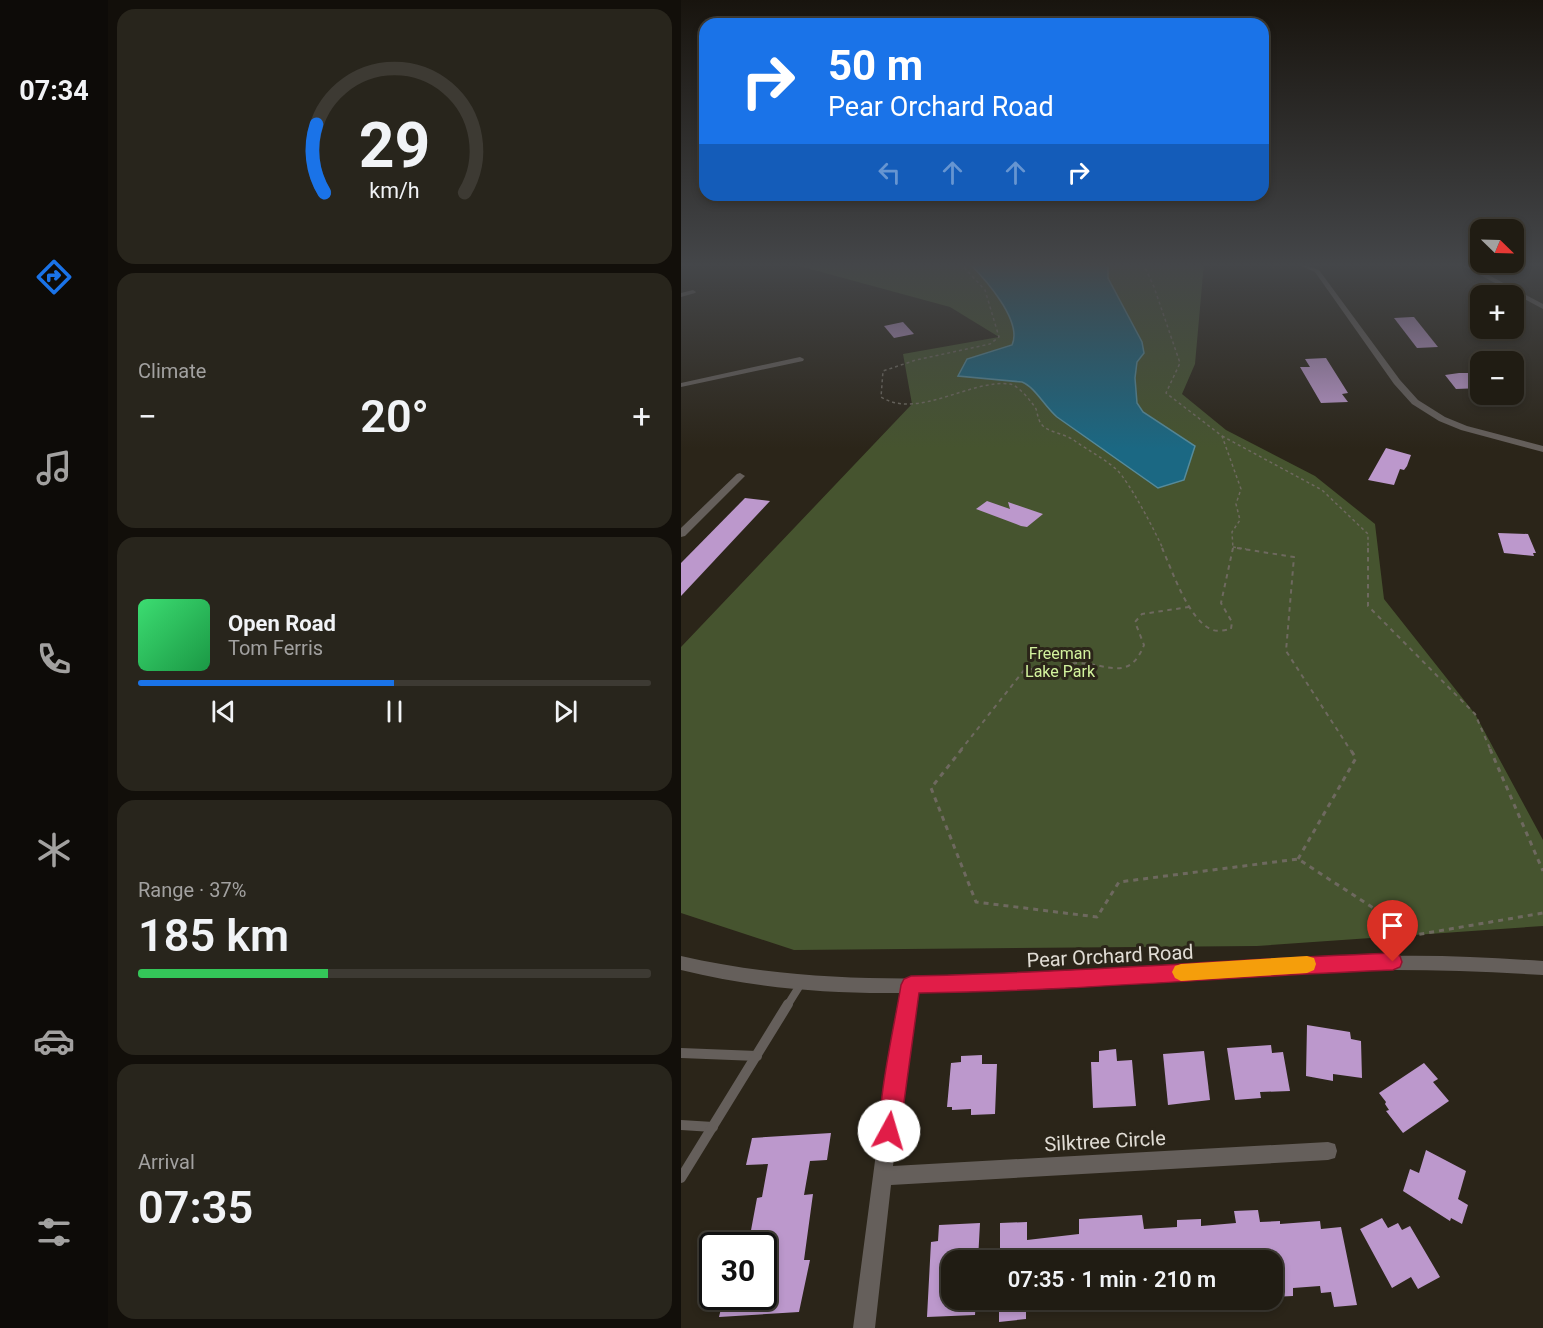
<!DOCTYPE html>
<meta charset="utf-8">
<style>
:root{--surface:#201c13;--page:#28251c;--text:#f1f3f6;--muted:#a2a1a0;--line:#3d3a33;--accent:#1a73e8}
body{margin:0;font-family:Roboto,sans-serif;background:var(--page);color:var(--text);height:100vh;display:flex;flex-direction:column;font-size:22px;white-space:nowrap}
*{box-sizing:border-box;margin:0}
p{font-size:20px;color:var(--muted)}
.icon{flex:none;width:33px;height:33px;fill:none;stroke:currentColor;stroke-width:2;stroke-linecap:round;stroke-linejoin:round}
.map{position:relative;flex:1;overflow:hidden}
.side{display:flex;flex-direction:column;gap:9px;padding:9px;background:#120f0a;width:573px}
.side>*{flex:none}
.top-card{position:absolute;left:18px;top:18px;width:570px;height:183px;border-radius:18px;box-shadow:0 3px 9px #0003,0 0 0 2px var(--line);background:#1a73e8;color:#fff;overflow:hidden}
.needle{width:39px;rotate:113deg}
.buttons{position:absolute;left:789px;top:219px;display:grid;gap:12px}
.buttons a{display:grid;place-items:center;width:54px;height:54px;border-radius:12px;background:var(--surface);box-shadow:0 3px 9px #0003,0 0 0 2px var(--line);font-size:30px}
.speed{position:absolute;left:18px;top:1232px;display:flex;gap:12px;font-size:30px;font-weight:700;text-align:center}
.speed>*{display:grid;place-content:center;width:78px;height:78px;border-radius:50%;background:var(--surface);box-shadow:0 3px 9px #0003,0 0 0 2px var(--line);line-height:1}
.speed .limit{border:3px solid #111;border-radius:9px;background:#fff;color:#111}
.pin{position:absolute;display:grid;place-items:center;width:51px;height:51px;color:#fff;margin:-62px -26px;border-radius:50% 50% 50% 0;rotate:-45deg;box-shadow:0 0 6px #0007}
.pin .icon{rotate:45deg}
.me{position:absolute;width:66px;margin:-33px;rotate:6deg;stroke-linejoin:round;filter:drop-shadow(0 0 4px #0008)}
.turn{display:flex;align-items:center;gap:21px;height:126px;padding:0 30px;font-size:27px}
.turn .icon{width:78px;height:78px;stroke-width:2.5}
.turn b{display:block;font-size:42px;line-height:51px}
.lanes{display:flex;align-items:center;height:57px;padding:0 30px;background:#0003;justify-content:center;gap:30px;direction:ltr}
.lanes .off{opacity:.35}
.big{font-size:45px;font-weight:600;line-height:1.1}
.side .widget{flex:1;display:flex;flex-direction:column;justify-content:center;gap:9px;min-width:0;padding:0 21px;border-radius:18px;background:var(--page)}
.side .dial{align-items:center;gap:0}
.dial svg{height:156px;overflow:visible;fill:none;stroke:var(--line);stroke-width:7;stroke-linecap:round;text-anchor:middle}
.dial text{fill:var(--text);stroke:none}
.song{display:flex;align-items:center;gap:18px}
.cover{width:72px;height:72px;border-radius:9px;background:linear-gradient(135deg,hsl(140 70% 55%),hsl(140 70% 35%))}
.played{height:6px;border-radius:3px;background:linear-gradient(90deg,var(--accent) 50%,var(--line) 50%)}
.keys{display:flex;justify-content:space-around;direction:ltr}
.heat{display:flex;justify-content:space-between;align-items:center;font-size:33px;direction:ltr}
.charge{height:9px;border-radius:4px;background:linear-gradient(90deg,#34c759 37%,var(--line) 0)}
.trip{position:absolute;left:260px;top:1250px;width:342px;height:60px;border-radius:18px;background:var(--surface);box-shadow:0 3px 9px #0003,0 0 0 2px var(--line);font-weight:600;line-height:60px;text-align:center}
main{display:flex;flex:1;min-height:0}
.dock{display:flex;flex-direction:column;width:108px;justify-content:space-around;align-items:center;background:#0d0b08;color:var(--muted)}
.dock .icon{width:42px;height:42px}
.dock .selected{color:var(--accent)}
.dock b{font-size:27px;color:var(--text)}
.map>svg:first-child{display:block}
</style>
<main>
<nav class="dock">
<b>07:34</b>
<svg class="icon selected" aria-label="directions" viewBox="0 0 24 24"><path d="M12 3l9 9-9 9-9-9zM9 14v-3h6M13 9l2 2-2 2"/></svg>
<svg class="icon" aria-label="music" viewBox="0 0 24 24"><path d="M9 18V5l10-2v13"/><circle cx="6" cy="18" r="3"/><circle cx="16" cy="16" r="3"/></svg>
<svg class="icon" aria-label="phone" viewBox="0 0 24 24"><path d="M5 4h4l2 5-3 2q2 4 5 5l2-3 5 2v4C11 20 4 13 5 4z"/></svg>
<svg class="icon" aria-label="climate" viewBox="0 0 24 24"><path d="M12 3v18M4 7l16 10M4 17L20 7"/></svg>
<svg class="icon" aria-label="car" viewBox="0 0 24 24"><path d="M5 17H2v-5l4-1 3-4h7l3 4 3 1v5h-3M9 17h6M6 11h13"/><circle cx="7" cy="17" r="2"/><circle cx="17" cy="17" r="2"/></svg>
<svg class="icon" aria-label="filters" viewBox="0 0 24 24"><path d="M4 7h16M4 17h16"/><circle cx="9" cy="7" r="2"/><circle cx="15" cy="17" r="2"/></svg>
</nav>
<section class="side">
<div class="widget dial"><svg viewBox="0 0 100 80">
<path d="M14 69A42 42 0 1 1 86 69"/>
<path d="M14 69A42 42 0 0 1 10 34" stroke="#1a73e8"/>
<text x="50" y="56" font-size="32" font-weight="700">29</text>
<text x="50" y="72" font-size="11">km/h</text>
</svg></div>
<div class="widget"><p>Climate</p>
<div class="heat"><a>−</a><b class="big">20°</b><a>+</a></div>
</div>
<div class="widget">
<div class="song"><i class="cover"></i><div><b>Open Road</b><p>Tom Ferris</p></div></div>
<div class="played"></div>
<div class="keys"><svg class="icon" aria-label="previous" viewBox="0 0 24 24"><path d="M18 5L8 12l10 7zM5 5v14"/></svg><svg class="icon" aria-label="pause" viewBox="0 0 24 24"><path d="M8 5v14M16 5v14"/></svg><svg class="icon" aria-label="next" viewBox="0 0 24 24"><path d="M6 5l10 7-10 7zM19 5v14"/></svg></div>
</div>
<div class="widget"><p>Range · 37%</p><b class="big">185 km</b><div class="charge"></div></div>
<div class="widget"><p>Arrival</p><b class="big">07:35</b></div>
</section>
<div class="map">
<svg width="862" height="1328" viewBox="0 0 862 1328">
<rect width="100%" height="100%" fill="#2b2519"/>
<path fill="#46542f" d="M107,263h416l-9,101 -13,30 44,36 89,46 60,48 9,75 91,115 68,126v86l-286,20 -463,4 -113,-37v-266l231,-243 -9,-50 96,-17 -49,-30z"/>
<path fill="#1b6883" stroke="#568b9b" stroke-width="1.5" d="M288,263h139v15l34,64 2,11 -7,9 -2,16 2,25 6,9 52,34 -11,34 -26,8 -101,-71c-12,-10 -22,-30 -35,-35l-64,-6 9,-17 45,-14c11,-24 -27,-66 -43,-82z"/>
<g fill="#bc98cc">
<path d="M731,317h2l24,30 -21,1 -23,-30z"/>
<path d="M222,322l11,12 -20,4 -10,-12z"/>
<path d="M645,358l22,35 -6,1 6,8 -27,1 -21,-36h10l-5,-8z"/>
<path d="M778,373h13l9,9v6l-25,1 -11,-14z"/>
<path d="M705,448l25,7 -4,11 -3,4 -4,-1 -6,16 -26,-5z"/>
<path d="M64,498l25,3 -89,95v-33z"/>
<path d="M306,501l23,8 -2,-7 35,12 -16,13 -6,-1 -45,-17z"/>
<path d="M817,533l30,1 8,19h-3l1,3 -30,-3z"/>
<path d="M626,1025l43,7 1,7 10,2 1,37 -29,-4v7l-27,-5z"/>
<path d="M590,1045l1,8 11,-1 7,39 -30,1 1,6 -26,2 -8,-52z"/>
<path d="M435,1049l1,12 15,-1 4,46 -43,2 -2,-46h8v-11z"/>
<path d="M523,1051l6,49 -42,5 -5,-51z"/>
<path d="M301,1055v9h15l-2,50 -24,1v-6l-19,1v-3h-5l4,-44 10,-1v-6z"/>
<path d="M743,1063l14,16 -5,3 16,19 -46,32 -17,-22 3,-1 -4,-6 1,-2 -7,-9z"/>
<path d="M150,1133l-4,27 -17,1 -6,34 9,-1 -9,66h6l-11,52 -80,5 5,-21h39l1,-56 -15,1 8,-43 5,-1 6,-33 -22,1 6,-27z"/>
<path d="M745,1150l40,21 -8,28 10,6 -6,19 -11,-6 -1,3 -47,-30 7,-22 9,4z"/>
<path d="M577,1210l2,12 20,-1v3l40,-3 1,8 20,-2 16,78 -23,2 -3,-15 -10,1 -1,-7 -27,2v8l-21,1v-37h-272v-37l27,-1v18l52,-6v-15l63,-4 2,14 33,-2v-7l24,-1v7l35,-3 -2,-12z"/>
<path d="M701,1218l6,10 10,-5 4,7 8,-4 30,51 -22,12 -7,-12 -19,11 -32,-59z"/>
<path d="M299,1223l-2,37h-27v39h25l-1,16 -48,2 4,-75 7,-1 1,-16z"/>
<path d="M318,1299h27v20l-27,3z"/>
</g>
<g fill="none" stroke-linecap="round" stroke-linejoin="round">
<g stroke="#6e695f" stroke-width="1.5" stroke-dasharray="3 3" stroke-linecap="butt">
<path d="M279,263l25,27 14,47 -9,7 -74,16 -33,11 -2,26c37,23 89,-18 129,-13 8,1 22,18 26,25 2,6 2,12 7,17 8,7 23,8 32,15 14,10 30,18 42,29 13,13 38,61 46,79"/>
<path d="M462,263l11,24 26,76 -14,30 56,43 19,53 -5,15 4,16 -8,12 1,17"/>
<path d="M541,436l100,54 46,44v15"/>
<path d="M552,547l13,2"/>
</g>
<g stroke="#6e695f" stroke-width="2" stroke-dasharray="4.5 4.5" stroke-linecap="butt">
<path d="M481,548c10,22 27,74 51,82 5,2 13,0 18,-1l1,-7 -11,-19 12,-55"/>
<path d="M556,548l57,9 -8,94 65,100"/>
<path d="M687,548v58l107,108 16,37"/>
<path d="M279,751l65,-82c9,0 19,1 29,0 7,-1 15,-6 23,-6 30,0 52,20 67,-18l-9,-23 7,-8 47,-7"/>
</g>
<g stroke="#6e695f" stroke-width="3" stroke-dasharray="5 5" stroke-linecap="butt">
<path d="M281,749l-31,39 45,114 121,15 22,-35 179,-23 117,76 128,-22"/>
<path d="M809,749l53,122"/>
<path d="M617,859l58,-101 -6,-9"/>
</g>
<path stroke="#655f5b" stroke-width="8" d="M106,1006l15,-24"/>
<g stroke="#655f5b" stroke-width="10">
<path d="M0,1053l76,3"/>
<path d="M0,1125l32,2"/>
<path d="M0,1178l107,-174"/>
</g>
<g fill="#655f5b" fill-rule="evenodd">
<path d="M777,263h8l77,41v5z"/>
<path d="M620,264l18,6 81,110 18,20 27,17 22,9 76,20v6l-82,-22 -22,-9 -27,-17 -18,-20 -79,-112 -14,-6z"/>
<path d="M12,290l3,2 -1,1 -14,4v-4z"/>
<path d="M119,357l4,2 -1,2 -122,26v-4z"/>
<path d="M59,473l5,3 -60,60 -4,1v-9l56,-54z"/>
<path d="M0,956c152,35 310,21 464,11 83,-5 166,-10 249,-11 50,-1 99,2 149,5v14c-50,-3 -100,-5 -149,-5 -159,2 -317,19 -476,22l-15,93 -10,81 435,-24 7,2 2,7 -2,7 -7,2 -437,25 -16,143h-22l32,-243 16,-92c-75,1 -147,-5 -220,-23z"/>
</g>
</g>
<linearGradient id="sky" x2="0" y2="1"><stop stop-color="#18140e"/><stop offset="0.59" stop-color="#444649"/><stop offset="1" stop-color="#444649" stop-opacity="0"/></linearGradient>
<rect width="862" height="449" fill="url(#sky)"/>
<path fill="#e11d48" stroke="#92132f" stroke-width="1.5" d="M712,953l7,3 2,6 -2,5 -7,3c-158,6 -316,21 -474,23l-19,138 -4,7 -7,3 -7,-3c-9,-20 15,-125 19,-153l3,-6 7,-3c161,-3 321,-17 482,-23z"/>
<path fill="#f59e0b" d="M626,956l7,2 2,6 -2,6 -7,3 -126,8 -6,-3 -3,-6 3,-6 6,-2z"/>
<g text-anchor="middle" stroke-width="6" stroke-linejoin="round" paint-order="stroke">
<g font-size="16" fill="#d2f29d" stroke="#2b2519">
<text x="379" y="659">Freeman<tspan x="379" dy="18">Lake Park</tspan></text>
</g>
<g font-size="20" fill="#e0dcd4" stroke="#2b2519">
<text transform="translate(429 956) rotate(-3)" y="7">Pear Orchard Road</text>
<text transform="translate(424 1141) rotate(-3)" y="7">Silktree Circle</text>
</g>
</g>
</svg>
<div class="buttons">
<a><svg class="needle" viewBox="-14 -14 28 28"><path d="M0-13l5 13h-10z" fill="#e53935"/><path d="M0 13l5-13h-10z" fill="#a2a1a0"/></svg></a>
<a>+</a>
<a>−</a>
</div>
<div class="speed"><div class="limit">30</div></div>
<div class="pin" style="left:712px;top:962px;background:#d93025"><svg class="icon" aria-label="arrive" viewBox="0 0 24 24"><path d="M6 21V4h12l-3 4 3 4H6"/></svg></div>
<svg class="me" style="left:208px;top:1131px" viewBox="-20 -20 40 40"><circle r="19" fill="#fff"/><path d="M0-13L10 11 0 6-10 11z" fill="#e11d48"/></svg>
<div class="trip">07:35 · 1 min · 210 m</div>
<div class="top-card">
<div class="turn"><svg class="icon" aria-label="right" viewBox="0 0 24 24"><path d="M7 20v-9h11M14 6l5 5-5 5"/></svg><div><b>50 m</b>Pear Orchard Road</div></div>
<div class="lanes"><svg class="icon off" aria-label="left" viewBox="0 0 24 24"><path d="M17 20v-9H6M10 6l-5 5 5 5"/></svg><svg class="icon off" aria-label="ahead" viewBox="0 0 24 24"><path d="M12 20V5M6 11l6-6 6 6"/></svg><svg class="icon off" aria-label="ahead" viewBox="0 0 24 24"><path d="M12 20V5M6 11l6-6 6 6"/></svg><svg class="icon" aria-label="right" viewBox="0 0 24 24"><path d="M7 20v-9h11M14 6l5 5-5 5"/></svg></div>
</div>
</div>
</main>
